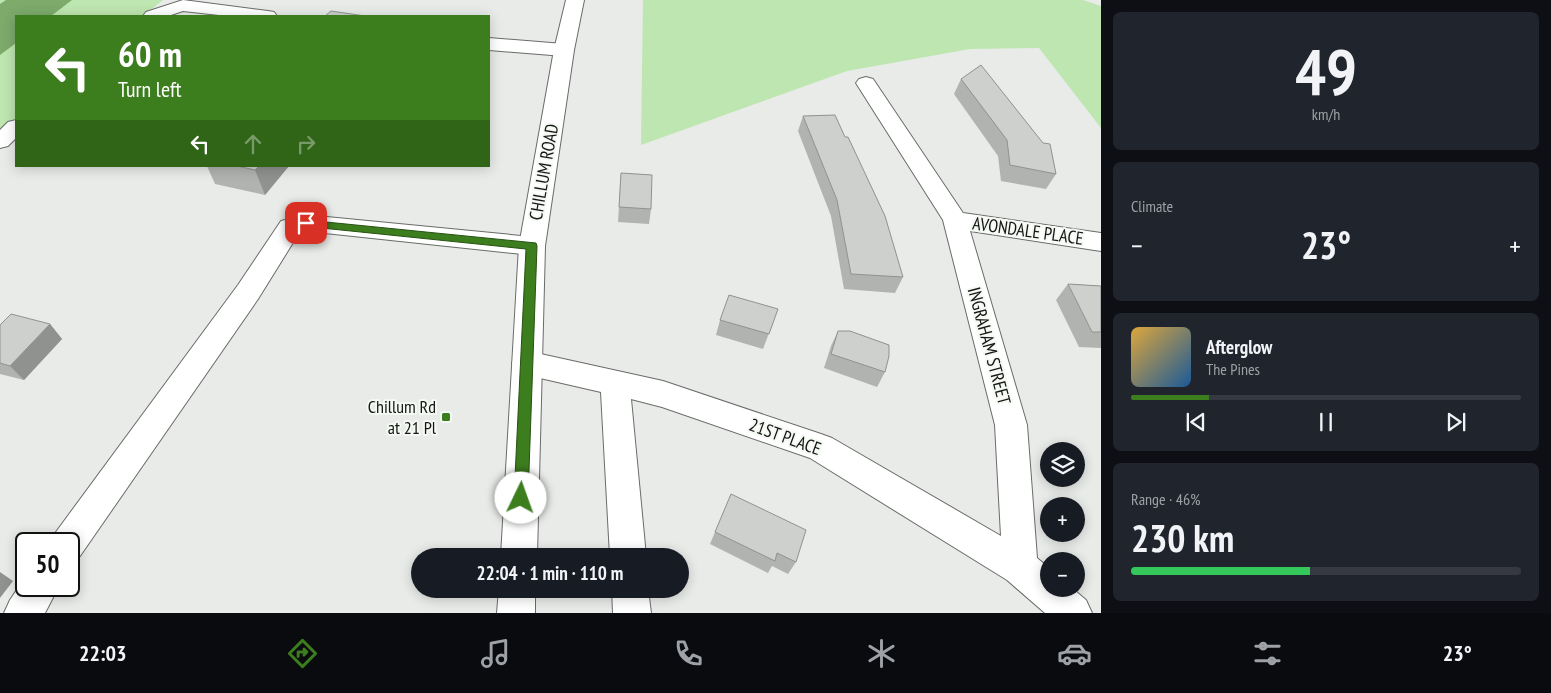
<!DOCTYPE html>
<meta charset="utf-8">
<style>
:root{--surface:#171b24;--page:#20242c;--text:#f1f3f6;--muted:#9ea1a6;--line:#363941;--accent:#3c7d1d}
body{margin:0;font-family:"PT Sans Narrow",sans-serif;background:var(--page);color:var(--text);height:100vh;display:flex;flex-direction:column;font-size:19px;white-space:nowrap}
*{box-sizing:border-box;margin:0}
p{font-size:16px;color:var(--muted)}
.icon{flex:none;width:28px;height:28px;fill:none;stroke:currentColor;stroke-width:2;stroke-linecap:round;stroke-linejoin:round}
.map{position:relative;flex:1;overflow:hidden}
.side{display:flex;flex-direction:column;gap:12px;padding:12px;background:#0d0f14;width:450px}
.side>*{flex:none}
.guide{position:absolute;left:15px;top:15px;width:475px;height:152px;border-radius:0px;box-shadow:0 2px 12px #0003;background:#3c7d1d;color:#fff;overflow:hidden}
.fabs{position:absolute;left:1040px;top:442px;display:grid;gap:10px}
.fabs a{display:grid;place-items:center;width:45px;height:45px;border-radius:50%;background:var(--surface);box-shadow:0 2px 12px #0003;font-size:25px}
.speed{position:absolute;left:15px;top:532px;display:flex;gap:10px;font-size:25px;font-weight:700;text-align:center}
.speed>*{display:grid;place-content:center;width:65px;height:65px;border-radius:50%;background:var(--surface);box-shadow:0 2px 12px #0003;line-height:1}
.speed .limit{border:2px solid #111;border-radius:8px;background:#fff;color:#111}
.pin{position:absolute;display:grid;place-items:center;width:42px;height:42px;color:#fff;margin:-21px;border-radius:10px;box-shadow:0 2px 8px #0006}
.me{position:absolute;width:55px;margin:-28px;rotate:3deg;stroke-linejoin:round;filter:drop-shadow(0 0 4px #0008)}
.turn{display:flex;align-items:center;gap:18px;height:105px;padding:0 20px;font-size:22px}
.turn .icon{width:65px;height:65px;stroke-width:2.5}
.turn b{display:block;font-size:35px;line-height:42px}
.lanes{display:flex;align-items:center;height:48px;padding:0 20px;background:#0003;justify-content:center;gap:25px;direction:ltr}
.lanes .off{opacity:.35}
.big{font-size:38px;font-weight:700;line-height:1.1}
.side .widget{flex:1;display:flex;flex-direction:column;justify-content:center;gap:8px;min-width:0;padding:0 18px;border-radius:8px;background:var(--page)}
.side .dial{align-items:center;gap:0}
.dial b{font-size:65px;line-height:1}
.song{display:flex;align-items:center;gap:15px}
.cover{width:60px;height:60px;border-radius:8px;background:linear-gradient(135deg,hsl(40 70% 55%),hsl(210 70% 35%))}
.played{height:5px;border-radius:2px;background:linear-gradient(90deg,var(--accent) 20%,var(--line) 20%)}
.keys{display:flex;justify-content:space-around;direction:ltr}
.heat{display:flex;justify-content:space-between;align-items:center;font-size:28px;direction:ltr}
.charge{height:8px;border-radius:4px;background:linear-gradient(90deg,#34c759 46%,var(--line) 0)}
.trip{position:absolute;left:411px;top:548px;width:278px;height:50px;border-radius:25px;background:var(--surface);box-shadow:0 2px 12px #0003;font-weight:700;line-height:50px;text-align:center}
.dock{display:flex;height:80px;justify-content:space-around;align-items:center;background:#090b0e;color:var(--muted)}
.dock .icon{width:35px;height:35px}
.dock .current{color:var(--accent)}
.dock b{font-size:22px;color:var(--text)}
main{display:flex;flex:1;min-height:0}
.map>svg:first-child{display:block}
</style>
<main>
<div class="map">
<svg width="1101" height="613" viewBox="0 0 1101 613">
<rect width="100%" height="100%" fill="#e8ebe7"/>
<g fill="#bee6b0">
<path d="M0,0h163l-20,16h-127v104l-16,13z"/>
<path d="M643,0h440l18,6v122l-62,-80 -69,1 -123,22 -206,74z"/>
</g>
<path fill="#7dab6c" d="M6,0h66l-21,16h-35v27l-16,12v-51z"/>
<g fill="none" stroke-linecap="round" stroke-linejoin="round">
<g stroke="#6a6c69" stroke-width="2">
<g id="minor">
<path d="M183,0l85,11 6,1 3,4h-49l-45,-5 -15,5h-25l3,-4z"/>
<path d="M489,38l75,6 7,2 3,4 -3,4 -7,2 -75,-6z"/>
<path d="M866,77l7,2 90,134 138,20v18l-131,-20 57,194 10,133 12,10v21h24l13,11 6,13h-47l-38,-33 -197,-122 -148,-51 -31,-8 15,157h-36l-9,-164 -74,-17 -10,-4 -5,-8 5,-8 10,-4 136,30 158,53 11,4 169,98 -6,-111 -52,-205 -87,-137 3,-4z"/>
<path d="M16,120v18l-8,8 -8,2v-18l8,-8z"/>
<path d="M306,215l226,22 9,3 4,6 -4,6 -9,3 -226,-24 -7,2 -41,66 -178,257 -11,5v-17h-19l6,-12 182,-247 43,-64z"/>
<path d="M26,576v10h33l-14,27h-41l6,-13z"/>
<path d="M612,589h36l3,24h-38z"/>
</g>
</g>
<g stroke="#6a6c69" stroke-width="2">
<g id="major">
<path d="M566,0h18l-10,50 -29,196 -8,310h-36l18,-310 35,-196z"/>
<path d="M499,589h36v24h-38z"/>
</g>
</g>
<use href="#minor" fill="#fff" fill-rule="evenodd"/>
<use href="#major" fill="#fff" fill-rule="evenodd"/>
</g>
<g fill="#b0b3af">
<path d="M961,79l95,95 -10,15 -45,-8 -3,-25 -44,-62z"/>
<path d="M803,116l100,161 -8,16 -51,-4 -13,-73 -33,-85z"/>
<path d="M207,166h82l-24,29 -50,-11z"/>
<path d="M621,173l30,36 -2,15 -31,-2z"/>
<path d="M1068,284l33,2v62l-22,-1 -23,-47z"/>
<path d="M778,309l-15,40 -47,-14 4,-15z"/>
<path d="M50,324l12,15 -38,41 -24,-6v-49z"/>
<path d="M838,331l47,41 -8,15 -53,-19 7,-22z"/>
<path d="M731,494l65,68 -8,12 -16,-8 -4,7 -58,-29z"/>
</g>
<g fill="#90928f">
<path d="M259,166h30l-24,29 -10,-25z"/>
<path d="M50,324l12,15 -38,41 -14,-14z"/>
<path d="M0,572l13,9 -13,17z"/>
</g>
<g fill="#cdd0cc" stroke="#90928f">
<path d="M331,11l34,5h-40z"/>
<path d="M981,65l62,78 7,1 6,30 -46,-9 -3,-25 -46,-61z"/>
<path d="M835,115l10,22h3l37,79 18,61 -52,-3 -14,-74 -34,-84z"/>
<path d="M237,166h22l-4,4z"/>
<path d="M621,173l31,2 -1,34 -32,-2z"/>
<path d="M1068,284l33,2v46h-9z"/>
<path d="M729,295l49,14 -9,25 -49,-14z"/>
<path d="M11,314l39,10 -40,42 -10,-3v-38z"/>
<path d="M838,331h12l39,14v11l-4,16 -54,-18z"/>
<path d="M731,494l75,36 -10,32 -19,-9 -2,8 -60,-29z"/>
</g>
<path fill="#3c7d1d" stroke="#275113" d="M306,220l230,23 1,3 -9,252 -2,5 -5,2 -5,-2 -2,-5 12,-249 -224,-23 -1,-3 1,-2z"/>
<rect fill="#3c7d1d" stroke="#f5f9f4" stroke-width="2" x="441" y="412" width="10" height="10" rx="2.5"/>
<g text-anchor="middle" stroke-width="4" stroke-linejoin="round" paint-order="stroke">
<g font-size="18" fill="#151614" stroke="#f5f9f4">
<text transform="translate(544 172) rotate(-80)" y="6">CHILLUM ROAD</text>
<text transform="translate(1028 231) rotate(8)" y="6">AVONDALE PLACE</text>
<text transform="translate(989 346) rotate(75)" y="6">INGRAHAM STREET</text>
<text transform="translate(785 437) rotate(20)" y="6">21ST PLACE</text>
</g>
<g font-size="18" fill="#151614" stroke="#f5f9f4" text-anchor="end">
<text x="436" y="413">Chillum Rd<tspan x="436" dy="21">at 21 Pl</tspan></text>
</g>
</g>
</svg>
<div class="fabs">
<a><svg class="icon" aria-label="layers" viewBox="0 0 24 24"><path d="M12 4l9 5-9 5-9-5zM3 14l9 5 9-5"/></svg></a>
<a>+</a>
<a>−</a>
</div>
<div class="speed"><div class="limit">50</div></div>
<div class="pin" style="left:306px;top:223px;background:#d93025"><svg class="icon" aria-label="arrive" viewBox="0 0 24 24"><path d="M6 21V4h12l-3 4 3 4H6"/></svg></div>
<svg class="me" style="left:521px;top:498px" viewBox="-20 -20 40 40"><circle r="19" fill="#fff"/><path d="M0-13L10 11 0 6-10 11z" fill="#3c7d1d"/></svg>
<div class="trip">22:04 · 1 min · 110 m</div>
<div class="guide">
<div class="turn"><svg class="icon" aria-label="left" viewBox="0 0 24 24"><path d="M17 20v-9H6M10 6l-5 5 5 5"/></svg><div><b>60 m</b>Turn left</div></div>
<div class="lanes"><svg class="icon" aria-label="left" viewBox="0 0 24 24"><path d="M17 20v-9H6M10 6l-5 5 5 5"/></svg><svg class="icon off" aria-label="ahead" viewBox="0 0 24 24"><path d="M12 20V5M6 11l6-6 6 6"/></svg><svg class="icon off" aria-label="right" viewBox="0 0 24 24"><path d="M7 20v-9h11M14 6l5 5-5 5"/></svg></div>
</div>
</div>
<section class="side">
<div class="widget dial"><b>49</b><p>km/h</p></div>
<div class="widget"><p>Climate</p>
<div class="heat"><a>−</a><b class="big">23°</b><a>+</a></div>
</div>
<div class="widget">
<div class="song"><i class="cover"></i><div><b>Afterglow</b><p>The Pines</p></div></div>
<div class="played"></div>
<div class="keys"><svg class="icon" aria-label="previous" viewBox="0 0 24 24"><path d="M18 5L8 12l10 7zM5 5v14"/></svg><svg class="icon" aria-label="pause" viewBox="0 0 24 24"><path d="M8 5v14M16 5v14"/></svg><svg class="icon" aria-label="next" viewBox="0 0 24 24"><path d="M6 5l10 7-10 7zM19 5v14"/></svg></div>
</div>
<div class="widget"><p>Range · 46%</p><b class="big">230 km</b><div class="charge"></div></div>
</section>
</main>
<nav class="dock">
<b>22:03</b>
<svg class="icon current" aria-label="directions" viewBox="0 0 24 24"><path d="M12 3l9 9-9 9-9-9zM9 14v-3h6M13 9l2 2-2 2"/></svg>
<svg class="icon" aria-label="music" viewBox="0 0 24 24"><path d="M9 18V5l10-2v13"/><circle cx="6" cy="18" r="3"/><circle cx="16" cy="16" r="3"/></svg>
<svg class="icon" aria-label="phone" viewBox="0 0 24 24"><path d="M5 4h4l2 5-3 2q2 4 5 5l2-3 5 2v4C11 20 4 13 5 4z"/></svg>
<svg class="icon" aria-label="climate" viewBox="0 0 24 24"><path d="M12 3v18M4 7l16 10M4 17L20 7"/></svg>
<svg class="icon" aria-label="car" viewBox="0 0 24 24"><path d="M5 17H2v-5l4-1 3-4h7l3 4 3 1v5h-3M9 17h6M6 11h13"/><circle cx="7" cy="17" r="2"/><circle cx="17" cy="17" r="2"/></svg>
<svg class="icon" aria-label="filters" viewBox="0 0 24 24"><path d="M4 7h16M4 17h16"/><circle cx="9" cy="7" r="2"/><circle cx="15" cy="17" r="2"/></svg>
<b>23°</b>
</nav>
